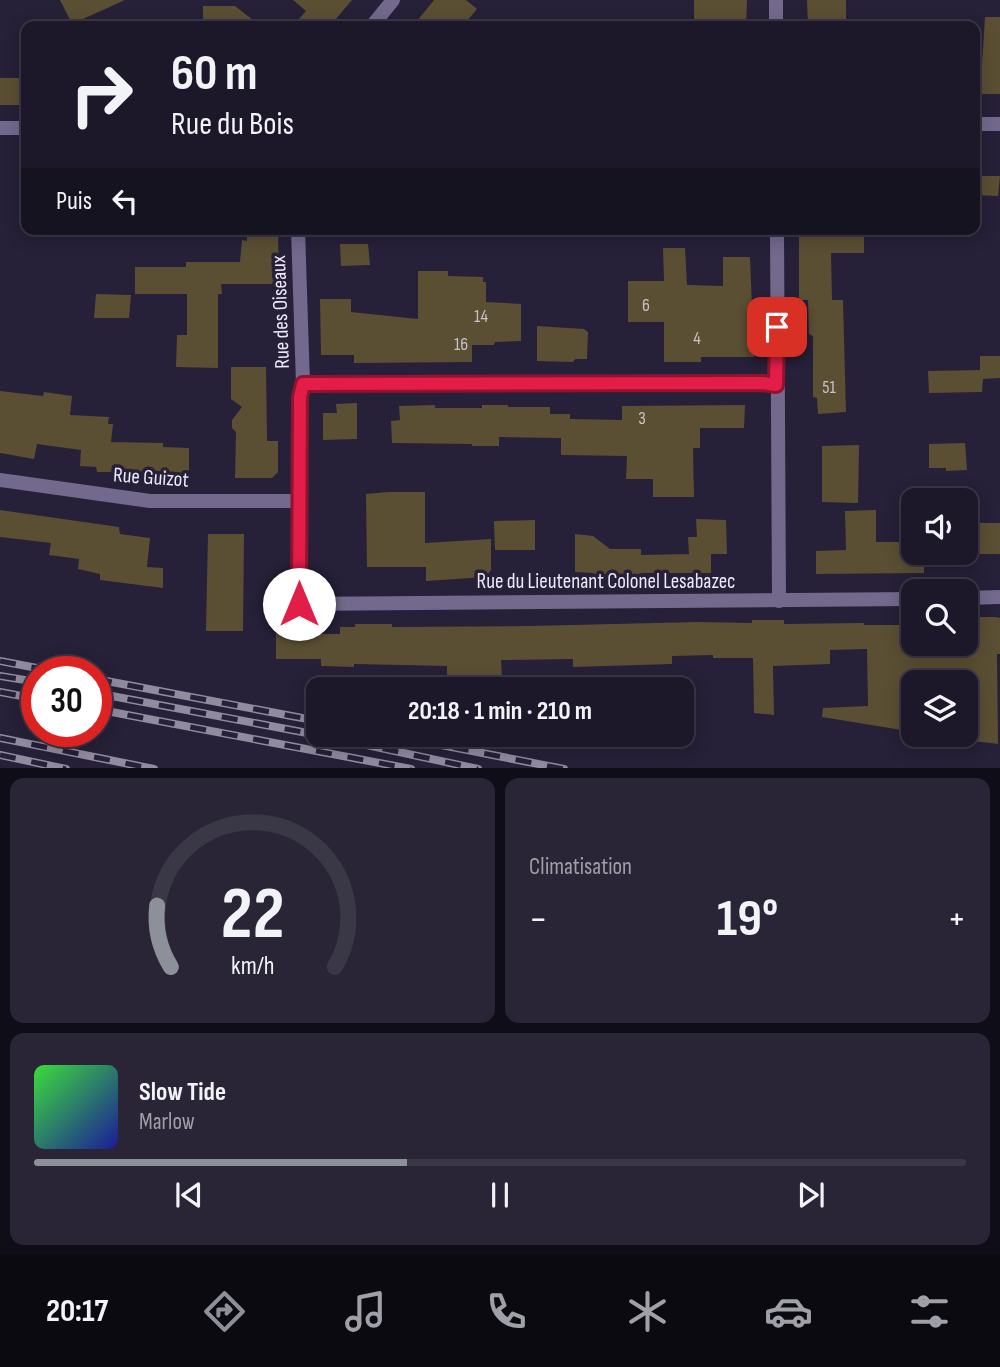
<!DOCTYPE html>
<html lang="fr">
<meta charset="utf-8">
<style>
:root{--surface:#1c182a;--page:#292536;--text:#f1f3f6;--muted:#a0a0a8;--line:#3a3747;--accent:#8c9099}
body{margin:0;font-family:"Sofia Sans Condensed",sans-serif;background:var(--page);color:var(--text);height:100vh;display:flex;flex-direction:column;font-size:26px;white-space:nowrap}
*{box-sizing:border-box;margin:0}
p{font-size:23px;color:var(--muted)}
.icon{flex:none;width:38px;height:38px;fill:none;stroke:currentColor;stroke-width:2;stroke-linecap:round;stroke-linejoin:round}
.map{position:relative;height:768px;overflow:hidden}
.side{display:flex;flex-direction:column;gap:10px;padding:10px;background:#0f0d17;flex:1}
.side>*{flex:none}
.top-card{position:absolute;left:21px;top:21px;width:959px;height:214px;border-radius:14px;box-shadow:0 4px 18px #0003,0 0 0 2px var(--line);background:#1c182a;color:var(--text);overflow:hidden}
.fabs{position:absolute;left:901px;top:488px;display:grid;gap:14px}
.fabs a{display:grid;place-items:center;width:77px;height:77px;border-radius:14px;background:var(--surface);box-shadow:0 4px 18px #0003,0 0 0 2px var(--line);font-size:35px}
.speed{position:absolute;left:21px;top:656px;display:flex;gap:14px;font-size:35px;font-weight:700;text-align:center}
.speed>*{display:grid;place-content:center;width:91px;height:91px;border-radius:50%;background:var(--surface);box-shadow:0 4px 18px #0003,0 0 0 2px var(--line);line-height:1}
.speed .limit{border:10px solid #d22;background:#fff;color:#111}
.pin{position:absolute;display:grid;place-items:center;width:60px;height:60px;color:#fff;margin:-30px;border-radius:14px;box-shadow:0 4px 10px #0006}
.me{position:absolute;width:77px;margin:-38px;rotate:0deg;stroke-linejoin:round;filter:drop-shadow(0 0 5px #0008)}
.turn{display:flex;align-items:center;gap:24px;height:147px;padding:0 35px;font-size:32px}
.turn .icon{width:91px;height:91px;stroke-width:2.5}
.turn b{display:block;font-size:49px;line-height:60px}
.then{display:flex;align-items:center;height:66px;padding:0 35px;background:#0003;gap:14px;font-size:26px}
.big{font-size:52px;font-weight:700;line-height:1.1}
.side .card{flex:1;display:flex;flex-direction:column;justify-content:center;gap:10px;min-width:0;padding:0 24px;border-radius:14px;background:var(--page)}
.side .dial{align-items:center;gap:0}
.dial svg{height:182px;overflow:visible;fill:none;stroke:var(--line);stroke-width:7;stroke-linecap:round;text-anchor:middle}
.dial text{fill:var(--text);stroke:none}
.song{display:flex;align-items:center;gap:21px}
.cover{width:84px;height:84px;border-radius:10px;background:linear-gradient(135deg,hsl(120 70% 55%),hsl(240 70% 35%))}
.played{height:7px;border-radius:4px;background:linear-gradient(90deg,var(--accent) 40%,var(--line) 40%)}
.keys{display:flex;justify-content:space-around;direction:ltr}
.heat{display:flex;justify-content:space-between;align-items:center;font-size:38px;direction:ltr}
.side .tiles{flex:1;display:grid;gap:10px;grid-template-columns:1fr 1fr}
.card:last-child{grid-column:span 2}
.trip{position:absolute;left:306px;top:677px;width:388px;height:70px;border-radius:14px;background:var(--surface);box-shadow:0 4px 18px #0003,0 0 0 2px var(--line);font-weight:700;line-height:70px;text-align:center}
.tab-bar{display:flex;height:112px;justify-content:space-around;align-items:center;background:#0b0a11;color:var(--muted)}
.tab-bar .icon{width:49px;height:49px}
.tab-bar .active{color:var(--accent)}
.tab-bar b{font-size:32px;color:var(--text)}
.map>svg:first-child{display:block}
</style>
<div class="map">
<svg width="1000" height="769" viewBox="0 0 1000 769">
<rect width="100%" height="100%" fill="#262038"/>
<g fill="#5a4f33">
<path d="M60,0h65l-53,24z"/>
<path d="M293,0h59l-22,26h-37l13,-15z"/>
<path d="M434,0h32l11,9 -14,17h-50z"/>
<path d="M694,0h53l-1,26h-52z"/>
<path d="M807,0h39v26h-38z"/>
<path d="M203,6h32l26,20h-58z"/>
<path d="M985,17h15v77h-25v-23l2,-1 1,-6h4z"/>
<rect x="0" y="78" width="26" height="27"/>
<path d="M975,176h25l-2,20 -23,-1z"/>
<path d="M278,229l1,55h-58l1,10h-4v74l-42,-1 1,-32h10v-41h-52v-27h51v-5h54l2,-22 5,1v-11z"/>
<path d="M799,229h65v24h-33l1,47h11l3,112 -28,2 -1,-16 -4,-1v-61l-4,-2 -1,-34h-9z"/>
<path d="M340,244h28l2,21 -29,1z"/>
<path d="M663,248h22l2,37 36,1v-29h27l4,100h-53v5h-37v-40h-36v-41h36z"/>
<path d="M418,271h30v5l35,1v5h3v20l35,2v37l-26,1 -1,3h-22v17l-118,1v-8h-33l-1,-56h31v13l67,7z"/>
<path d="M96,294l35,1 -2,23h-35z"/>
<path d="M537,326l47,3 4,3 -1,27h-12l-2,3 -36,-1z"/>
<path d="M980,356h20v22l-17,1 -1,13 -53,1 -1,-22 52,-1z"/>
<path d="M231,367h35l1,74h11v31l-6,6h-37l1,-46 -4,-4v-8l10,-13 -11,-8z"/>
<path d="M0,391l43,5 1,-4 28,4 -2,19 39,2 -1,7h5l-2,18 52,1v4l26,1v30h-13l-4,6 -13,-12h-62l-1,-5 -16,-1 1,-16 -44,-6 -3,15 -34,-6z"/>
<path d="M357,403v36l-34,1v-27h14l-1,-9z"/>
<path d="M435,405v3h47v-3h26v2h42v7h20v5l52,1v-14l123,-1 -1,23h-44v20h-7l1,49h-41v-18h-27l1,-23 -66,-1v-17l-62,-1v9h-27v-2l-80,-1 -1,-22 9,-1 -1,-14z"/>
<path d="M965,443l2,27 -21,1v-3h-17v-24z"/>
<path d="M859,445l-1,58 -36,-1v-56z"/>
<path d="M389,492h36v51l66,-4v31l-5,7 -60,4v-14h-59l-1,-73z"/>
<path d="M0,510l119,17 1,7 30,4 -3,29 16,1v20l-63,-8v-6l-22,-5 1,-10 -30,-4 2,-12 -51,-6z"/>
<path d="M876,510v32h38v11h10v20l-108,1v-23l30,-1 -1,-39z"/>
<path d="M696,519l30,1 1,34h-16v19h-70v6h-48v-6l-18,-1v-38l18,2 17,13h31v6l48,-1 -1,-17h9z"/>
<path d="M535,520v30h-40l-1,-29z"/>
<path d="M966,523h34v31h-26v-6h-8z"/>
<path d="M208,534h36l-1,97h-37z"/>
<path d="M285,597l8,37h47v-7h15v-3h37v3l138,-1 168,-4 54,1v-3h32v4l80,-1v2h50v19h52v-27h30l4,1v36h-3l1,90 -32,-4v-58h-52v50l-92,-15 1,-9 45,-2 -1,-57 -37,1v14l-57,2 1,49 -20,-2 -1,-55h-40v-3l-41,1v8l-99,3v-8l-72,1 2,30h-56v-24l-93,-2v3l-33,-1v-7h-45v-61z"/>
</g>
<g fill="none" stroke-linecap="round" stroke-linejoin="round">
<g stroke="#72698d" stroke-width="14">
<path d="M776,0v26"/>
<path d="M372,26l21,-26"/>
<path d="M975,124h25"/>
<path d="M0,128h26"/>
<path d="M298,229l5,155 -3,13 -1,207 615,-5"/>
<path d="M777,229l2,372"/>
<path d="M303,384l460,-1 13,2"/>
<path d="M0,480l150,21h150"/>
<path d="M966,598l34,-1"/>
</g>
<g stroke="#908b9f" stroke-width="8">
<g id="rail">
<path d="M0,661l58,11"/>
<path d="M0,676l37,6"/>
<path d="M96,679l222,42"/>
<path d="M0,692l37,7"/>
<path d="M96,693l222,42"/>
<path d="M96,709l315,60"/>
<path d="M320,735l158,34"/>
<path d="M390,735l174,34"/>
<path d="M0,738l154,31"/>
<path d="M0,755l66,14"/>
</g>
</g>
<use href="#rail" stroke="#262038" stroke-width="5" stroke-dasharray="16" stroke-linecap="butt"/>
</g>
<g fill="none" stroke-linecap="round" stroke-linejoin="round">
<g stroke="#92132f" stroke-width="18">
<path id="route" d="M299,604l1,-207 3,-13 460,-1 13,2 1,-58"/>
</g>
<use href="#route" stroke="#e11d48" stroke-width="12"/>
</g>
<g text-anchor="middle" stroke-width="7" stroke-linejoin="round" paint-order="stroke">
<g font-size="18" fill="#c8c2c8">
<text x="646" y="311">6</text>
<text x="481" y="322">14</text>
<text x="697" y="344">4</text>
<text x="461" y="350">16</text>
<text x="829" y="393">51</text>
<text x="642" y="424">3</text>
</g>
<g font-size="21" fill="#ece9f9" stroke="#262038">
<text transform="translate(280 312) rotate(-92)" y="7">Rue des Oiseaux</text>
<text transform="translate(151 477) rotate(4)" y="7">Rue Guizot</text>
<text x="606" y="588">Rue du Lieutenant Colonel Lesabazec</text>
</g>
</g>
</svg>
<div class="fabs">
<a><svg class="icon" aria-label="sound" viewBox="0 0 24 24"><path d="M4 9h4l5-4v14l-5-4H4zM17 9q2 3 0 6"/></svg></a>
<a><svg class="icon" aria-label="search" viewBox="0 0 24 24"><circle cx="10" cy="10" r="6"/><path d="M15 15l6 6"/></svg></a>
<a><svg class="icon" aria-label="layers" viewBox="0 0 24 24"><path d="M12 4l9 5-9 5-9-5zM3 14l9 5 9-5"/></svg></a>
</div>
<div class="speed"><div class="limit">30</div></div>
<div class="pin" style="left:777px;top:327px;background:#d93025"><svg class="icon" aria-label="arrive" viewBox="0 0 24 24"><path d="M6 21V4h12l-3 4 3 4H6"/></svg></div>
<svg class="me" style="left:299px;top:604px" viewBox="-20 -20 40 40"><circle r="19" fill="#fff"/><path d="M0-13L10 11 0 6-10 11z" fill="#e11d48"/></svg>
<div class="trip">20:18 · 1 min · 210 m</div>
<div class="top-card">
<div class="turn"><svg class="icon" aria-label="right" viewBox="0 0 24 24"><path d="M7 20v-9h11M14 6l5 5-5 5"/></svg><div><b>60 m</b>Rue du Bois</div></div>
<div class="then">Puis<svg class="icon" aria-label="left" viewBox="0 0 24 24"><path d="M17 20v-9H6M10 6l-5 5 5 5"/></svg></div>
</div>
</div>
<section class="side">
<div class="tiles">
<div class="card dial"><svg viewBox="0 0 100 80">
<path d="M14 69A42 42 0 1 1 86 69"/>
<path d="M14 69A42 42 0 0 1 8 42" stroke="#8c9099"/>
<text x="50" y="56" font-size="32" font-weight="700">22</text>
<text x="50" y="72" font-size="11">km/h</text>
</svg></div>
<div class="card"><p>Climatisation</p>
<div class="heat"><a>−</a><b class="big">19°</b><a>+</a></div>
</div>
<div class="card">
<div class="song"><i class="cover"></i><div><b>Slow Tide</b><p>Marlow</p></div></div>
<div class="played"></div>
<div class="keys"><svg class="icon" aria-label="previous" viewBox="0 0 24 24"><path d="M18 5L8 12l10 7zM5 5v14"/></svg><svg class="icon" aria-label="pause" viewBox="0 0 24 24"><path d="M8 5v14M16 5v14"/></svg><svg class="icon" aria-label="next" viewBox="0 0 24 24"><path d="M6 5l10 7-10 7zM19 5v14"/></svg></div>
</div>
</div>
</section>
<nav class="tab-bar">
<b>20:17</b>
<svg class="icon active" aria-label="directions" viewBox="0 0 24 24"><path d="M12 3l9 9-9 9-9-9zM9 14v-3h6M13 9l2 2-2 2"/></svg>
<svg class="icon" aria-label="music" viewBox="0 0 24 24"><path d="M9 18V5l10-2v13"/><circle cx="6" cy="18" r="3"/><circle cx="16" cy="16" r="3"/></svg>
<svg class="icon" aria-label="phone" viewBox="0 0 24 24"><path d="M5 4h4l2 5-3 2q2 4 5 5l2-3 5 2v4C11 20 4 13 5 4z"/></svg>
<svg class="icon" aria-label="climate" viewBox="0 0 24 24"><path d="M12 3v18M4 7l16 10M4 17L20 7"/></svg>
<svg class="icon" aria-label="car" viewBox="0 0 24 24"><path d="M5 17H2v-5l4-1 3-4h7l3 4 3 1v5h-3M9 17h6M6 11h13"/><circle cx="7" cy="17" r="2"/><circle cx="17" cy="17" r="2"/></svg>
<svg class="icon" aria-label="filters" viewBox="0 0 24 24"><path d="M4 7h16M4 17h16"/><circle cx="9" cy="7" r="2"/><circle cx="15" cy="17" r="2"/></svg>
</nav>
